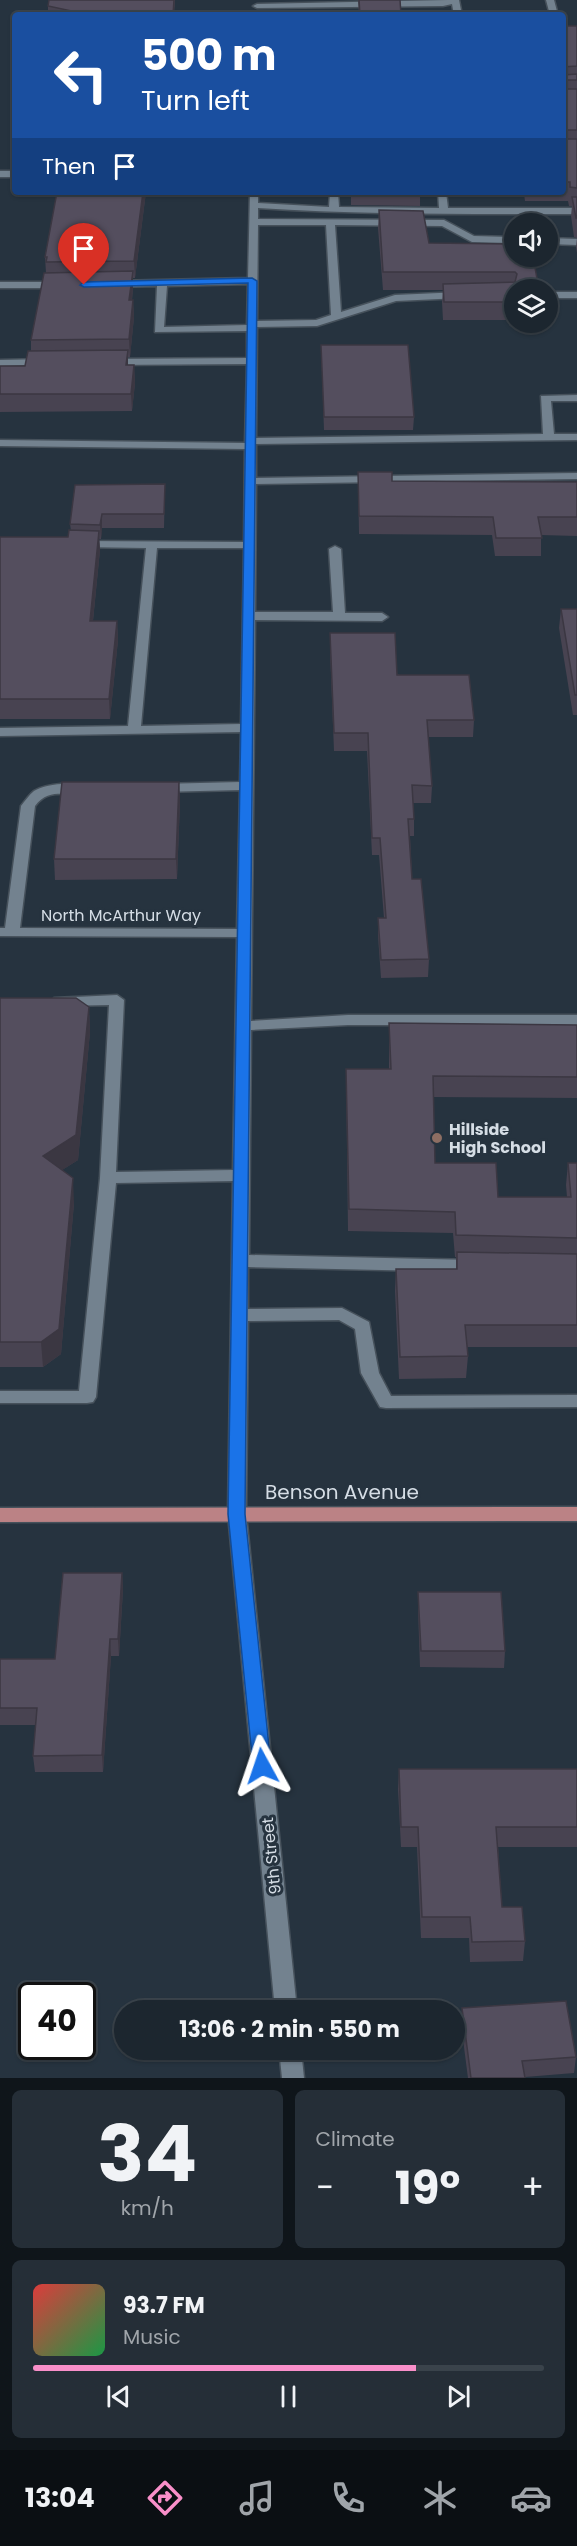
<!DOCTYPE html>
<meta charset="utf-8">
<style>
:root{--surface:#1c262f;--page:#252e37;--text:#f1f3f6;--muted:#a0a5aa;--line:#3a434b;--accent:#f98fc9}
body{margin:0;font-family:Poppins,sans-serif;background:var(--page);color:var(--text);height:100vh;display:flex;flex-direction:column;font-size:22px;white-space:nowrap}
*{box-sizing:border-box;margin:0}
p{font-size:20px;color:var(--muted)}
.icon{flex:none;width:33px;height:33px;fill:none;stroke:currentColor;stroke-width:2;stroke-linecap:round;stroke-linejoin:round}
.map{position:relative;height:2078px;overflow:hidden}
.details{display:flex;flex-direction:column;gap:12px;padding:12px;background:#0f151a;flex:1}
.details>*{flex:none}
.banner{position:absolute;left:12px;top:12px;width:554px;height:183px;border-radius:6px;box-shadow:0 2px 4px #0004,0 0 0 2px var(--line);background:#1a4fa0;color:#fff;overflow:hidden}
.fabs{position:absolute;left:504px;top:213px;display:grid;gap:12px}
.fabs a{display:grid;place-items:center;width:54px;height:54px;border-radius:50%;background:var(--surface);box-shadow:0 2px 4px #0004,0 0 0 2px var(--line);font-size:30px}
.speed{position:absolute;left:18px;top:1982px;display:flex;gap:12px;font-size:30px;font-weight:700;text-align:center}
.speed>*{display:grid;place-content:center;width:78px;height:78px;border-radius:50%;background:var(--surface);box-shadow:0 2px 4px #0004,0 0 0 2px var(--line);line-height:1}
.speed .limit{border:3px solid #111;border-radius:9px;background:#fff;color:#111}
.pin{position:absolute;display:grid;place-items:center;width:51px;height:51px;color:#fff;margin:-62px -26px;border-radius:50% 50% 50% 0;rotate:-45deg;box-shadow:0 0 6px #0007}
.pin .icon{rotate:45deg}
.me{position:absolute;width:66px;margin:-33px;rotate:355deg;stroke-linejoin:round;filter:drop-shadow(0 0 4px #0008)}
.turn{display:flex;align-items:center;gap:21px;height:126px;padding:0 30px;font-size:27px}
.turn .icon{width:78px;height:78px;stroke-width:2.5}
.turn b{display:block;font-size:42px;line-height:51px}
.then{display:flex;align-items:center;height:57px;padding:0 30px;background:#0003;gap:12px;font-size:22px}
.big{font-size:45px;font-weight:700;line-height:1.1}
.details .widget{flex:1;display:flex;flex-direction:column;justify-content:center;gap:9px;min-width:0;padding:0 21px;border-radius:9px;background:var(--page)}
.details .dial{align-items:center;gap:0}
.dial b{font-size:78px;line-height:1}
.song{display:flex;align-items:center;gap:18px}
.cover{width:72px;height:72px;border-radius:9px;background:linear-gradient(135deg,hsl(0 70% 55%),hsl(140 70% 35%))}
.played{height:6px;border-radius:3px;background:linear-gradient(90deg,var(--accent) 75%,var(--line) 75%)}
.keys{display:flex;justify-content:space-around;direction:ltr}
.heat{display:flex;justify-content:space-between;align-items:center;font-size:33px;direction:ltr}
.details .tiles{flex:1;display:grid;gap:12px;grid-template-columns:1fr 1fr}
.widget:last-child{grid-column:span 2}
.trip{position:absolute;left:114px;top:2000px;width:351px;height:60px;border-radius:30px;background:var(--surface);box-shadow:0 2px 4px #0004,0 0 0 2px var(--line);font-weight:700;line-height:60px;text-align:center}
.tab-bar{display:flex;height:96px;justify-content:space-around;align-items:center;background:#0b0f13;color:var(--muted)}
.tab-bar .icon{width:42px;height:42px}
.tab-bar .active{color:var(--accent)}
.tab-bar b{font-size:27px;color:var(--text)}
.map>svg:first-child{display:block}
</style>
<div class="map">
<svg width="577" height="2078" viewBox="0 0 577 2078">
<rect width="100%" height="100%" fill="#26333f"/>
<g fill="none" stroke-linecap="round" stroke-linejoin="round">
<g stroke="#46515b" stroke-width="3">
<g id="minor">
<path d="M447,0h12l3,15h-8l-2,-11 -9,2 -186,2 -4,-2 4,-2z"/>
<path d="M546,0h8l4,15h-8z"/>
<rect x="0" y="171" width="15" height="6"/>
<path d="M250,192h8v11l71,4 1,-15h8l1,15 100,1 -1,-16h8l2,16h129v6c-106,0 -212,1 -319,-6v11l186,1 30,16 40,1v6l-42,-1 -30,-16 -107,-1 6,87 54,-17 66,-3 5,3 -5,3 -65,3 -79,25 -60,1 -1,111 287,-4 -2,-38 36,-1v6h-26l3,33h23v6l-321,4v34l321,-5v6l-321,5 -1,128h78l-4,-63 6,-3 6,3 4,64h37l6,4 -6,4 -127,-1 -4,401 97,-6h229v10h-229l-97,5 -2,225 225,5 6,2 2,4 -2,4 -6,2 -226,-5v42l94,-1 27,14 10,51 12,23 186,-1v12l-191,1 -6,-1 -19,-34 -6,-44 -16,-9 -91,1 -2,193 51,496h-22l-47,-496 5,-333 -117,2 -20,214 -3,5 -6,1h-87v-12h79l21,-213 9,-173 -50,1 -5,-2 -2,-3 2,-3 63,-3 7,5 -8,172 117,-2 4,-233 -237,-1v-8h5l16,-122c4,-5 8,-11 13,-15 12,-7 42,-11 52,-2 -14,12 -35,-5 -51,17l-15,122 217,1 3,-139 -80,2 -7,-4 7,-4 80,-2 1,-50 -241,4v-8l128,-2 18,-178 -65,-1 -6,-3 6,-3 163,1 1,-93 -245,-3v-6l245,3 2,-79 -139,1 -5,-3 5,-3 139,-1v-27l-92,1 2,-46 -43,1 -5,-3 5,-3 134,-3zM258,225h68l5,90 -15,5 -59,1zM248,284l-1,41 -83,2 3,-41zM157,548h87l-3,176 -100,2z"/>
<path d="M548,238l29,1v6l-29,-1z"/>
<path d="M0,282h60l5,3 -5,3h-60z"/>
<rect x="548" y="292" width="29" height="6"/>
<path d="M45,359l4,1v4l-49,2v-6z"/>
<path d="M279,2049h22l3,29h-22z"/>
</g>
</g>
<g stroke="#46515b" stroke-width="3">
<path id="major" d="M577,1507v14l-577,1v-14z"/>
</g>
<use href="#minor" fill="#73828f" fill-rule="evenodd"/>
<use href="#major" fill="#bb8285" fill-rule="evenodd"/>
</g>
<g fill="#484351">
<path d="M49,0h126l-1,15h-126v-9z"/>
<path d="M358,0h42l1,15h-42z"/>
<path d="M562,26h15v227l-1,-6 1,-9 -3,-1 -3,-21 1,-10h-3l-1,-5h-43l-1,-7h-45v-2h83z"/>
<path d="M146,192l-11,86h-2v10l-1,12h1l1,17 -4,40h-2v8h6l1,18 -3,28 -132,1v-46h25l6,-15v-11l15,-67 -1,-16z"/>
<path d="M351,192h69v14l-69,-1z"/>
<path d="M379,210l50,33 104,13 -19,34v30h-71l-1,-18 1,-12h-60l-5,-62z"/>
<path d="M321,345l93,72 -1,13h-89z"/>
<path d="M358,472l34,9 185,1v54l-36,-1v21h-46l-3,-21 -133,-1z"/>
<path d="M165,484l-1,44h-62l-1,11h-2l1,11 -7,71h24l1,19 -8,79h-110v-182h68l3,-6 -1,-7z"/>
<path d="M561,609h16v106h-4l-14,-87z"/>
<path d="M330,633l144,87 -1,17h-45l4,49 -1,17h-18l1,16v17h-4l2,43 17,80 -1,18 -47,1 -3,-42v-18h6l-5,-63h-7l-5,-104h-33l-4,-101z"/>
<path d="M179,782l1,20 -3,77 -122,1 -1,-21z"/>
<path d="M0,998l89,9 1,25 -12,128 -16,10 12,33 -13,151 -18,13h-43z"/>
<path d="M389,1023l188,2v73l-144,-1 2,66 63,34h69l-1,-12 2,-22h9v184h-110l1,9 -2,22 -67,1 -4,-88 1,-22h60v-12h-1l-2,-24 -105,-2 -2,-162h43z"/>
<path d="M122,1573l1,16 -4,67h-8l-8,116h-68l-2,-16 3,-31h-36v-66h55z"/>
<path d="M418,1592l87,59 -1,17 -84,-1 -2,-58z"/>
<path d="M399,1769h178v78h-79l4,60 23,34 -2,20 -53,1 -1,-24h-48l-4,-91h-16l-3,-58z"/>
<path d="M462,2008l114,49 -2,16 -49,4v1h-57l-7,-54z"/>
</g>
<g fill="#3b3742">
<path d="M143,192h3l-11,86 -1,-17z"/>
<path d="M133,271v17l-3,29 -1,-17z"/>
<path d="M133,300l1,17 -4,40 -1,-18z"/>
<path d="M128,350v17l-2,-2z"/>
<path d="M134,365l1,18 -3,28 -1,-17z"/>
<path d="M102,514v14l-1,11 -1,-14z"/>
<path d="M99,531l1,19 -9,90 -1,-19z"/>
<path d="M117,621l1,19 -8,79 -1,-20z"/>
<path d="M179,782l1,20 -3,77 -1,-20z"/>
<path d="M89,1007l1,25 -12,128 -33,21 -2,-25z"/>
<path d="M73,1178l1,25 -13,151 -18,13 -2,-25z"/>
<path d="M122,1573l1,16 -4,67 -1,-17z"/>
<path d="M110,1639l1,17 -8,116 -1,-17z"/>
</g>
<g fill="#544e5e" stroke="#3b3742" stroke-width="1.5">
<path d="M49,0h125l-1,15h-87v-1l-38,-8z"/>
<path d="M359,0h41l1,15h-41z"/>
<path d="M562,26h15v40l-15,1z"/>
<path d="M562,73l1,2 14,-1v6h-15z"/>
<rect x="562" y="89" width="15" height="41"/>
<path d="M562,139h15v49l-7,-1v-5h-8z"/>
<path d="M57,192h86l-9,69 -88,1 1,-5h-2z"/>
<path d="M572,197h5v21h-1z"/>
<path d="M379,210l44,1 6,32 85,1v12h19l6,34h-25v12h-70l-1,-18 72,-2 2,-8 -2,-2h-132z"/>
<path d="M133,271l-4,29h4l-4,39 -98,1 13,-67z"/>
<path d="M321,345h87l6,72h-90z"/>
<path d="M128,350l-2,15h8l-3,29h-131v-28h25l3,-15z"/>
<path d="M358,472h34v9l185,1v35h-39l4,21h-46l-3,-21 -134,-1z"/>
<path d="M165,484l-1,30h-62l-2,11 -30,-1 5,-39z"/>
<path d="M69,530l30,1 -9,90h27l-8,78h-109v-162h68z"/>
<path d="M561,609h16v86h-2z"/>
<path d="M330,633h65l2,42h72l5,45h-47l5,66 -20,-1 2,34h-6l4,60h9l8,80 -48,1 -3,-42h8l-6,-80h-8l-4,-105h-34z"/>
<path d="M62,782h117l-3,77h-122z"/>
<path d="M0,998h76l13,9 -13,128 -33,21 30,22 -14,151 -18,13h-41z"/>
<path d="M389,1023l188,2v52l-144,-1 2,87h61l2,34h73l-3,-34h9v75l-121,-3 -1,-23 -106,-3 -3,-140h45z"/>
<path d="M457,1252l120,2v71h-112l3,31 -68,1 -4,-88h61z"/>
<path d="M63,1573h59l-4,66h-8l-8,116 -69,1 4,-48h-37v-49h55z"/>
<path d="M418,1592h83l4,59h-84z"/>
<path d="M399,1769h178v58h-81l6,80h20l3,34 -53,1 -2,-25h-48l-4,-90h-17z"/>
<path d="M566,2001l10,56 -54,4 3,17h-54l-9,-70z"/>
</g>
<path fill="#1a73e8" stroke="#114b97" stroke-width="1.5" d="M252,278l5,3 -12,1233 26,252 -2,6 -7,2 -6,-2 -3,-6 -25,-252 20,-1231 -164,4 -4,-2 4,-3z"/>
<circle fill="#8d6e63" stroke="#26333f" stroke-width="2" cx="437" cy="1138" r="6"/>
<g text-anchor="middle" stroke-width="6" stroke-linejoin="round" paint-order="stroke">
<g font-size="16" fill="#d5dde5" stroke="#26333f">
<text x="121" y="921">North McArthur Way</text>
<text transform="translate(271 1856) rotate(-96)" y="6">9th Street</text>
</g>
<g font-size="16" font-weight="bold" fill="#d5dde5" stroke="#26333f" text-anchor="start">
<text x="449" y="1135">Hillside<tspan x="449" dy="18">High School</tspan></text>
</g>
<g font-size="20" fill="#d5dde5" stroke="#26333f">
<text x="342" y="1499">Benson Avenue</text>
</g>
</g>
</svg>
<div class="fabs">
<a><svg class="icon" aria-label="sound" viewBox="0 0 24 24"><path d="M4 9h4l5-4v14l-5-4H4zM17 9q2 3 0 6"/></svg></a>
<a><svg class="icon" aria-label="layers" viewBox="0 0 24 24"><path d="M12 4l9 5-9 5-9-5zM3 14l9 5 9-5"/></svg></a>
</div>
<div class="speed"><div class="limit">40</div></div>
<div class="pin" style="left:84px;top:285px;background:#d93025"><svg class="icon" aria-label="arrive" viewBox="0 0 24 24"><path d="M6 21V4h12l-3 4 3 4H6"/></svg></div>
<svg class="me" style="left:262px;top:1766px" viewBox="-20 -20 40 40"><path d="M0-17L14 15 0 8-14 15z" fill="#1a73e8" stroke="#fff" stroke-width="4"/></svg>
<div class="trip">13:06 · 2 min · 550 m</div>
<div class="banner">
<div class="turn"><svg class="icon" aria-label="left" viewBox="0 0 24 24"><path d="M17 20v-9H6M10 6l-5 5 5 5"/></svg><div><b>500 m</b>Turn left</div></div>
<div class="then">Then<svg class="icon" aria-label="arrive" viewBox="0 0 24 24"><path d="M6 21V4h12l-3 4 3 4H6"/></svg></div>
</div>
</div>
<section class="details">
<div class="tiles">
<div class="widget dial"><b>34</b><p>km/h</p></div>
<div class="widget"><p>Climate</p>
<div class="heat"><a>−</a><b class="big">19°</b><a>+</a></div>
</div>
<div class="widget">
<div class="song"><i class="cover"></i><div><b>93.7 FM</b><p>Music</p></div></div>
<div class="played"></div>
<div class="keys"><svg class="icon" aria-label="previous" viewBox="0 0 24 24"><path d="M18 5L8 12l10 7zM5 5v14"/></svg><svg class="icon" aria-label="pause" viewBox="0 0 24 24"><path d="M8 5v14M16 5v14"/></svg><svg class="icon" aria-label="next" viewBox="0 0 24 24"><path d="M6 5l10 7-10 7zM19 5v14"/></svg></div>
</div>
</div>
</section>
<nav class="tab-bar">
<b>13:04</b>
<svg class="icon active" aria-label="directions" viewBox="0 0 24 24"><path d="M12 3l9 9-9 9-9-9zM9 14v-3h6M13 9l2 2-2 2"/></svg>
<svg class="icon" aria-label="music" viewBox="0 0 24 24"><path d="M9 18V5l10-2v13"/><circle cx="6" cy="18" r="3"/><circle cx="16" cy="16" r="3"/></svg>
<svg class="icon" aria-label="phone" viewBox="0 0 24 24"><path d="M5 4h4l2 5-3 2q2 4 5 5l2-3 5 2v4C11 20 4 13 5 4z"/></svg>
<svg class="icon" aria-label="climate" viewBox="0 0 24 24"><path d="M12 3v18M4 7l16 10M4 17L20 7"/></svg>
<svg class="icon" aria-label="car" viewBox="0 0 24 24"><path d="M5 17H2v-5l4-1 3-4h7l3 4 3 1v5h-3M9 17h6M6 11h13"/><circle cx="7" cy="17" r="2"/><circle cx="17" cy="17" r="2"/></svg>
</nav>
